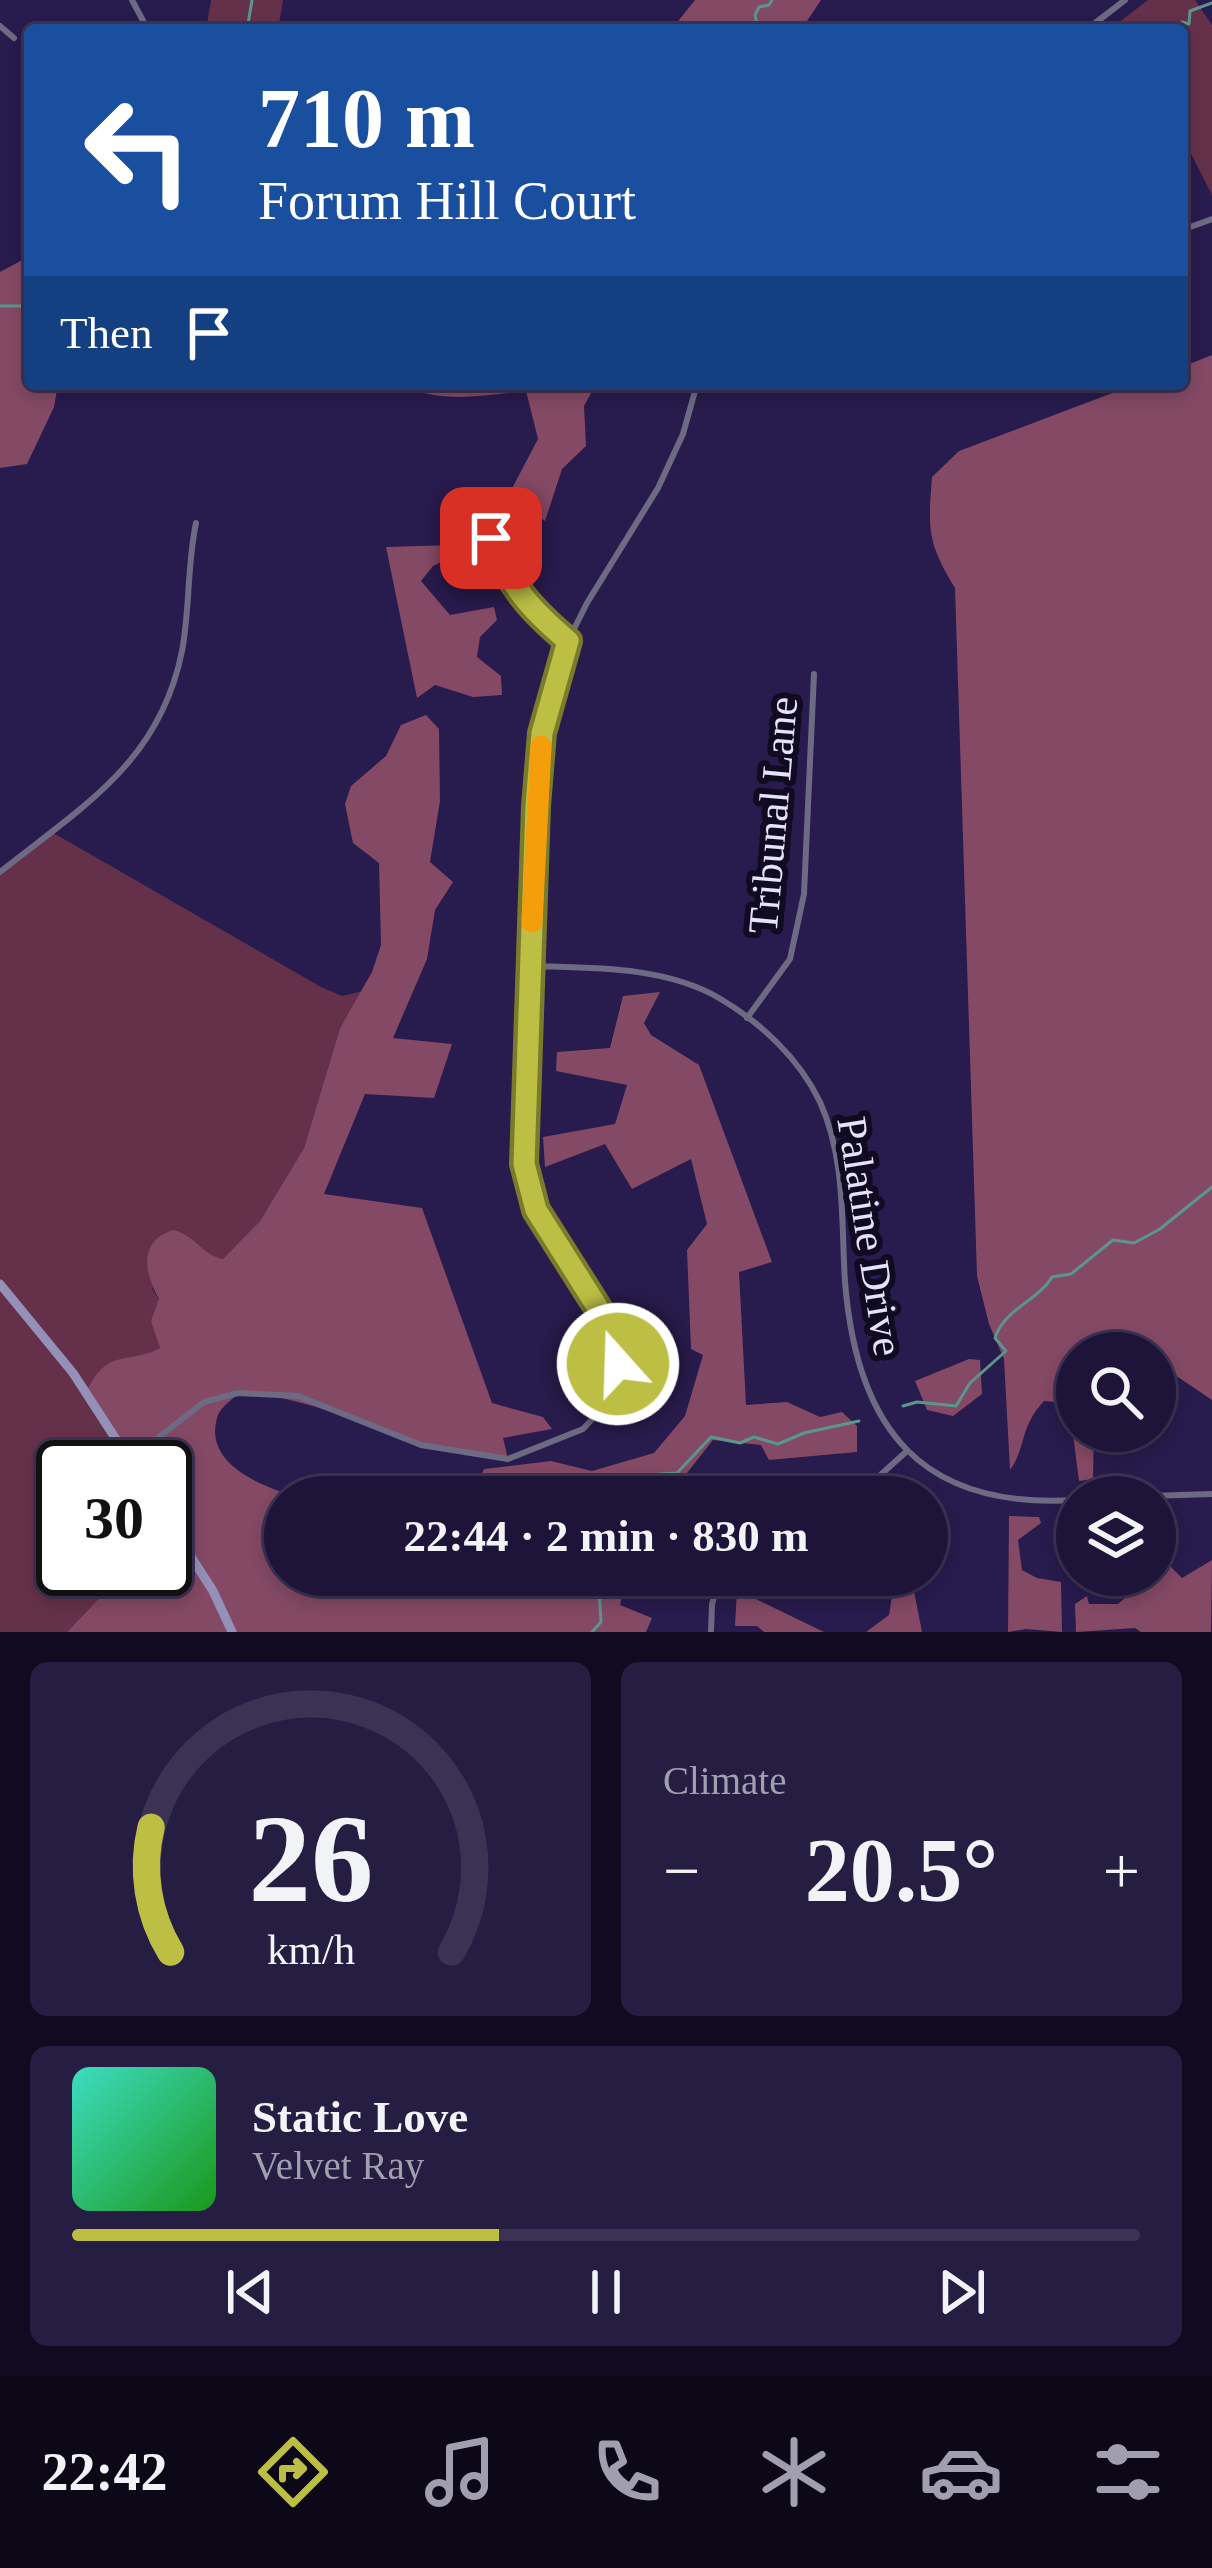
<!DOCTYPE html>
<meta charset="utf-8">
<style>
:root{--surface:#1e143a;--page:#261d42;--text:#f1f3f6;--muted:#a19eaf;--line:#3c3354;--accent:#bcbf44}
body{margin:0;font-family:Georgia,serif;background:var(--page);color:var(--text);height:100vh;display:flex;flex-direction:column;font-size:45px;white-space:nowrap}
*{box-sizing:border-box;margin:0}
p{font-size:39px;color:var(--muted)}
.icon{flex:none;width:66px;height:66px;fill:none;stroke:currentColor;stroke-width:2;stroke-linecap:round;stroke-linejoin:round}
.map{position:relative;height:1632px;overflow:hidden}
.details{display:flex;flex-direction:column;gap:30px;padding:30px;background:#100b20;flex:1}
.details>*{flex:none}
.top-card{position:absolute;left:24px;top:24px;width:1164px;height:366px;border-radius:12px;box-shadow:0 6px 18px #0003,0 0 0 3px var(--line);background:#1a4fa0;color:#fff;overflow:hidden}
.buttons{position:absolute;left:1056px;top:1332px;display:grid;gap:24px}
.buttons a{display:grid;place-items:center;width:120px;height:120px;border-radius:50%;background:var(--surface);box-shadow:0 6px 18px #0003,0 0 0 3px var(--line);font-size:60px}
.speed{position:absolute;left:36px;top:1440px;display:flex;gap:24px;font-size:60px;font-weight:700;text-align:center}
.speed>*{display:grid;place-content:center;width:156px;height:156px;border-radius:50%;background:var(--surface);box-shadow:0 6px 18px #0003,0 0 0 3px var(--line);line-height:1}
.speed .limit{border:6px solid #111;border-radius:18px;background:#fff;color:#111}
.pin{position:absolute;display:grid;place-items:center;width:102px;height:102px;color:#fff;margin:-51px;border-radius:24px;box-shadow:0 6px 18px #0006}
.me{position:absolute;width:132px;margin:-66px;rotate:340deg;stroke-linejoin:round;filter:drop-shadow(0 0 9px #0008)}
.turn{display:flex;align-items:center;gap:42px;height:252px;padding:0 36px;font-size:54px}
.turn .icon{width:156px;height:156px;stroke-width:2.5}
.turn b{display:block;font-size:84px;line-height:102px}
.then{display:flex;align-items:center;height:114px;padding:0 36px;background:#0003;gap:24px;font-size:45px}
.big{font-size:90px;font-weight:600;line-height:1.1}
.details .card{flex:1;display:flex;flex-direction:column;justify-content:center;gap:18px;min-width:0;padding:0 42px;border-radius:18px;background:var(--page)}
.details .dial{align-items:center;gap:0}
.dial svg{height:312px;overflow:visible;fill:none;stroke:var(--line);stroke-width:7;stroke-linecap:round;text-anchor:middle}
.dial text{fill:var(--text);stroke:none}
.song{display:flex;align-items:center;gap:36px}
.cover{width:144px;height:144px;border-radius:18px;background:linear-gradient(135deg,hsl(170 70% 55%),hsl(120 70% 35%))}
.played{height:12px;border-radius:6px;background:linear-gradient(90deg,var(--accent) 40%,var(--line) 40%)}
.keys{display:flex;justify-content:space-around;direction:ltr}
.heat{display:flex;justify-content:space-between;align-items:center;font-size:66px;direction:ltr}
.details .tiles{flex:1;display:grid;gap:30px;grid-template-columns:1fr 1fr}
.card:last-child{grid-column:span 2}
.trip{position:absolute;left:264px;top:1476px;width:684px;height:120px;border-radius:60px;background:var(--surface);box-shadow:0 6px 18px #0003,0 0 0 3px var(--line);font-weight:600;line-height:120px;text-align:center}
.tab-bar{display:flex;height:192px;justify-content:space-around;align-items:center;background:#0c0817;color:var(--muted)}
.tab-bar .icon{width:84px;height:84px}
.tab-bar .active{color:var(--accent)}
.tab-bar b{font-size:54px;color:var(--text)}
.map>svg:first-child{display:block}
</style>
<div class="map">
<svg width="1212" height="1632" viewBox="0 0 1212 1632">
<rect width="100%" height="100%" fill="#281b4d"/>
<g fill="#65314a">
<path d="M211,0h72l-5,30h-72z"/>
<path d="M1148,0h47l17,25v170l-30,-59v-106h-60l-4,-7z"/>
<path d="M50,831l271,156 21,9 21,-5 -23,37 -36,120 -44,73 -37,38 -11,-1 -60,30 7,12c-9,28 -3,21 1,48 -31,17 -56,2 -74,46l48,73h-71v102h60l-10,17 -46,46h-67v-760z"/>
</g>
<g fill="#844965">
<path d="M695,0h126l-20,30h-130z"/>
<path d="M30,256v128h28l-4,23 -27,57 -27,4v-196z"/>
<path d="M1212,355v1045l-43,-29 -14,6v-24h-78v78h17l-1,48 -14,2 -10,-78 -25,-2c-25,27 -17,45 -34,69l-6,-111 -15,-35 -12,-48 -22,-688c-28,-46 -27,-59 -23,-111l27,-26 177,-67h46v-17z"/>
<path d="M397,384h210l-12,2 -11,20 2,40 -24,23 -17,52 -37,-25 30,-57 -12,-48c-47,5 -84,13 -129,-7z"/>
<path d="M451,545l18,6 6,15 -19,-11 -23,11 -12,15 29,34 44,-8 3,13 -17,17 -3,20 24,19 1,19 -29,2 -38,-12 -18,13 -31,-151z"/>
<path d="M426,715l13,14 1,72 -10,61 23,20 -18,28 -8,49 -34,79 59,6 -18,54 -69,-4 -41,100 98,14 70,195 51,14 9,12 -49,9 5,21c-30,-5 -64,-6 -92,-16 -60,-20 -113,-48 -178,-50 -6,7 -16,13 -20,22 -17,49 44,71 79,82h-12v78h341l-6,30 32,13 -6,14h-579c19,-20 42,-41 55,-63h43v-12l15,6 8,-10 -23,-37v-49h-31l-48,-74c20,-46 42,-28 74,-45l-9,-27 8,-22c-14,-25 -22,-57 14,-69 22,5 30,26 50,29l37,-38 44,-73 36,-120 32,-56 9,-27 -2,-82 -26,-20 -8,-39 6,-18 35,-30 15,-31z"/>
<path d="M660,992l-16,31 7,12 48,30 73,197 -33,10 7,133 41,-3 33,15 22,-5 15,14v26l-88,8 -8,-15 -48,-5 -45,57h-197l13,-28 67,-8 41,10 62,-18 31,-37 18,-61 -12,-6 -4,-99 20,-26 -16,-65 -59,30 -27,-45 -60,23 -2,-30 72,-13 12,-39 -71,-14 1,-19 53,-4 13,-52z"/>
<path d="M969,1359l11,1 2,34 -29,22 -26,-6 -12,-29z"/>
<path d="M1009,1516l30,1 2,6 -23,17 4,30 15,8 24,4 1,50 -36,-3 -18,3z"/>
<path d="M1155,1551l27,27 30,-18 -1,72h-70l-6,-4 -59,4 -1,-28 12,-8 2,8h29l7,-6 2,-23h28z"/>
<path d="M912,1581l10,51h-56l23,-17 5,-32z"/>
<path d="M737,1590l87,42h-60l-7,-6h-22z"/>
</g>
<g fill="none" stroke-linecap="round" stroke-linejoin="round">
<g stroke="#5b968e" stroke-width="3">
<path d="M247,30l5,-30"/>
<path d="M758,30l-3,-15 4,-8 10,-2 3,-5"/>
<path d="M1179,30l3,-8 7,2 1,-13 22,-8"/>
<path d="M0,306h21l9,5"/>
<path d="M903,1406l14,-4 39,4 14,-23 36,-32 -11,-13c9,-29 44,-38 57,-61l19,-3 42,-34 21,3 26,-14 52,-42"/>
<path d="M611,1497l19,-21 47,-3 34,-36 29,6 14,-6 24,7 26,-11 55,-12"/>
<path d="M592,1632l9,-10 -3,-47"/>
</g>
<g stroke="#6d6a83" stroke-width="6">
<path d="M132,0l16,30"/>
<path d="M0,26l14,12"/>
<path d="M1086,30l39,-30"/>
<path d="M1182,230l30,-11"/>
<path d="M491,538c20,49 38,70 77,103"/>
<path d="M0,872c83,-66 160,-110 182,-221 8,-42 5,-86 14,-128"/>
<path d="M531,966c61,2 133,0 188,32 41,24 80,60 101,104 26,58 21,119 25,180 12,148 77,228 232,218"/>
<path d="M747,1018l43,-59 14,-65 10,-220"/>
<path d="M129,1460l75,-58 34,-9 60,3 123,49 87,14 75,-30 27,-29 8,-36 -8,-37 -74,-117 -12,-46 12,-358 6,-73 26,-92 19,-38 71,-115 25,-54 14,-50"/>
<path d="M856,1497l51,-46"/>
<path d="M1117,1497l95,-3"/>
<path d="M711,1632l1,-28 9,-29"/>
</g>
<g stroke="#9590b8" stroke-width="9">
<path d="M0,1284l73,89 61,94"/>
<path d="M165,1516l48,75 19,41"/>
</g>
</g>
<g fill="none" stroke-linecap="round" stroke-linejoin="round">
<g stroke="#7a7c2c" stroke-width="30">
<path id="route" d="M491,538c20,49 38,70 77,103l-26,92 -6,73 -12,358 12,46 74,117 8,37"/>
</g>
<use href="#route" stroke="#bcbf44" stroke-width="21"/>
<path stroke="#f59e0b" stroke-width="21" d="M532,922l9,-176"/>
</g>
<g text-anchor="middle" stroke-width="12" stroke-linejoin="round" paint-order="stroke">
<g font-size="42" fill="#e5e2fc" stroke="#100b20">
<text transform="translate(772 815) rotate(-85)" y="15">Tribunal Lane</text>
<text transform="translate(871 1236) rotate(81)" y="15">Palatine Drive</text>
</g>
</g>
</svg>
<div class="buttons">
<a><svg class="icon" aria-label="search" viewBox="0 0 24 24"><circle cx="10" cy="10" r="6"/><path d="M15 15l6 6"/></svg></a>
<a><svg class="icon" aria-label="layers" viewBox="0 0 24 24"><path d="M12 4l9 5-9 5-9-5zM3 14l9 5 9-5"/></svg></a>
</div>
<div class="speed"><div class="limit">30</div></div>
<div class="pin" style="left:491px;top:538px;background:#d93025"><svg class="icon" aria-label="arrive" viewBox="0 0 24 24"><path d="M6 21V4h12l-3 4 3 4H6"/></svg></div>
<svg class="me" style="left:618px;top:1364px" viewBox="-20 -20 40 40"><circle r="17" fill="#bcbf44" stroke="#fff" stroke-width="3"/><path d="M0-11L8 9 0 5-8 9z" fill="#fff"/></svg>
<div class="trip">22:44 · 2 min · 830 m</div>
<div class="top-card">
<div class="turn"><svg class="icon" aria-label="left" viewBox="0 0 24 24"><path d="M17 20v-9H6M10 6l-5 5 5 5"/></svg><div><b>710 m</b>Forum Hill Court</div></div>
<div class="then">Then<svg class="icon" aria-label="arrive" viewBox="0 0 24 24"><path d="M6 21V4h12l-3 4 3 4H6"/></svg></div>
</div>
</div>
<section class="details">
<div class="tiles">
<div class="card dial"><svg viewBox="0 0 100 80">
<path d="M14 69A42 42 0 1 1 86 69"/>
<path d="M14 69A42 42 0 0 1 9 37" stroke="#bcbf44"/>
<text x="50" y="56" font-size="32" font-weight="700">26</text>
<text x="50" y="72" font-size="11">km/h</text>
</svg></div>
<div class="card"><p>Climate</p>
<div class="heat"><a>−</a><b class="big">20.5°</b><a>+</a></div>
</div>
<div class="card">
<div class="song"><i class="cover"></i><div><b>Static Love</b><p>Velvet Ray</p></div></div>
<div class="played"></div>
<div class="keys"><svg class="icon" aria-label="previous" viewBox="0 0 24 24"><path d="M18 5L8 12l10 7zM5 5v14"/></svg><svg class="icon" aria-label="pause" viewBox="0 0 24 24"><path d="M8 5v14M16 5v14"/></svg><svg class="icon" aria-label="next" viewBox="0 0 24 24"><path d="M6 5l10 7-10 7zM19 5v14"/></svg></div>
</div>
</div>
</section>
<nav class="tab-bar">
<b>22:42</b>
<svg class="icon active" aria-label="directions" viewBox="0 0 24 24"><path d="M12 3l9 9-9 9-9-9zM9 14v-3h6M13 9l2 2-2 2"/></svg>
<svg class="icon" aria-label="music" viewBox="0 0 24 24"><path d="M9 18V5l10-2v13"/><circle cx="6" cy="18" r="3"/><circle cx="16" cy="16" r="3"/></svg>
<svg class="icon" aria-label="phone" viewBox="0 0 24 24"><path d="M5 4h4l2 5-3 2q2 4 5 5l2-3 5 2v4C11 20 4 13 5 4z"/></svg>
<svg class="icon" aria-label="climate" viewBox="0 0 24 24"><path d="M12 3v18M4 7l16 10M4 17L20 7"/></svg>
<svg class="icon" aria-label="car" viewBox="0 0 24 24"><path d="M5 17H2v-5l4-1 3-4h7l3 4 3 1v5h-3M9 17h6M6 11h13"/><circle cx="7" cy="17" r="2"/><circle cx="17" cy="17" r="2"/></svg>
<svg class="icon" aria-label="filters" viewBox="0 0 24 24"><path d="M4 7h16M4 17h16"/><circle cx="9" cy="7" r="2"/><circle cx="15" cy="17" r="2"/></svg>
</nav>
